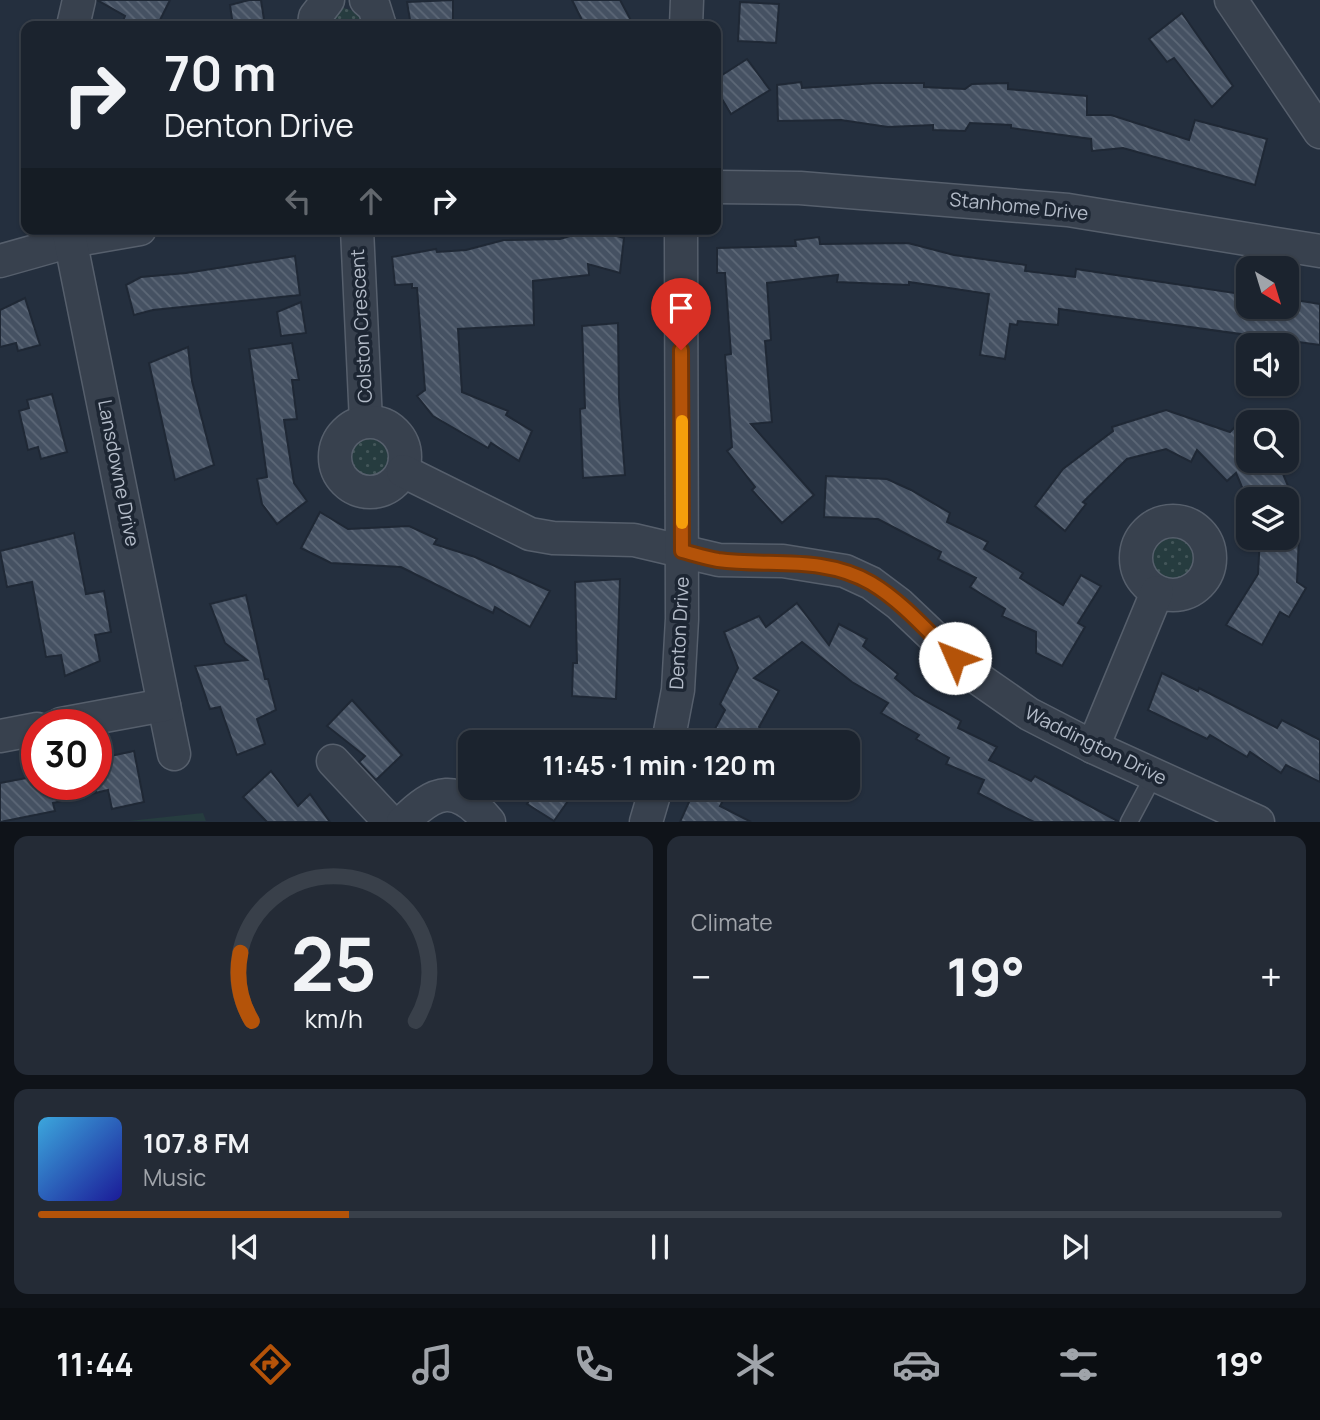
<!DOCTYPE html>
<meta charset="utf-8">
<style>
:root{--surface:#1b232e;--page:#242b36;--text:#f1f3f6;--muted:#a0a4aa;--line:#39404a;--accent:#b45309}
body{margin:0;font-family:Manrope,sans-serif;background:var(--page);color:var(--text);height:100vh;display:flex;flex-direction:column;font-size:26px;white-space:nowrap}
*{box-sizing:border-box;margin:0}
p{font-size:23px;color:var(--muted)}
.icon{flex:none;width:38px;height:38px;fill:none;stroke:currentColor;stroke-width:2;stroke-linecap:round;stroke-linejoin:round}
.map{position:relative;height:822px;overflow:hidden}
.drawer{display:flex;flex-direction:column;gap:14px;padding:14px;background:#0f1319;flex:1}
.drawer>*{flex:none}
.hud{position:absolute;left:21px;top:21px;width:700px;height:214px;border-radius:14px;box-shadow:0 2px 5px #0004,0 0 0 2px var(--line);background:#1b232e;color:var(--text);overflow:hidden}
.needle{width:46px;rotate:142deg}
.tools{position:absolute;left:1236px;top:256px;display:grid;gap:14px}
.tools a{display:grid;place-items:center;width:63px;height:63px;border-radius:14px;background:var(--surface);box-shadow:0 2px 5px #0004,0 0 0 2px var(--line);font-size:35px}
.speed{position:absolute;left:21px;top:709px;display:flex;gap:14px;font-size:35px;font-weight:700;text-align:center}
.speed>*{display:grid;place-content:center;width:91px;height:91px;border-radius:50%;background:var(--surface);box-shadow:0 2px 5px #0004,0 0 0 2px var(--line);line-height:1}
.speed .limit{border:10px solid #d22;background:#fff;color:#111}
.pin{position:absolute;display:grid;place-items:center;width:60px;height:60px;color:#fff;margin:-72px -30px;border-radius:50% 50% 50% 0;rotate:-45deg;box-shadow:0 0 7px #0007}
.pin .icon{rotate:45deg}
.me{position:absolute;width:77px;margin:-38px;rotate:314deg;stroke-linejoin:round;filter:drop-shadow(0 0 5px #0008)}
.turn{display:flex;align-items:center;gap:24px;height:147px;padding:0 28px;font-size:32px}
.turn .icon{width:91px;height:91px;stroke-width:2.5}
.turn b{display:block;font-size:49px;line-height:60px}
.lanes{display:flex;align-items:center;height:66px;padding:0 28px;background:#0003;justify-content:center;gap:35px;direction:ltr}
.lanes .off{opacity:.35}
.big{font-size:52px;font-weight:700;line-height:1.1}
.drawer .card{flex:1;display:flex;flex-direction:column;justify-content:center;gap:10px;min-width:0;padding:0 24px;border-radius:14px;background:var(--page)}
.drawer .dial{align-items:center;gap:0}
.dial svg{height:182px;overflow:visible;fill:none;stroke:var(--line);stroke-width:7;stroke-linecap:round;text-anchor:middle}
.dial text{fill:var(--text);stroke:none}
.song{display:flex;align-items:center;gap:21px}
.cover{width:84px;height:84px;border-radius:10px;background:linear-gradient(135deg,hsl(200 70% 55%),hsl(240 70% 35%))}
.played{height:7px;border-radius:4px;background:linear-gradient(90deg,var(--accent) 25%,var(--line) 25%)}
.keys{display:flex;justify-content:space-around;direction:ltr}
.heat{display:flex;justify-content:space-between;align-items:center;font-size:38px;direction:ltr}
.drawer .tiles{flex:1;display:grid;gap:14px;grid-template-columns:1fr 1fr}
.card:last-child{grid-column:span 2}
.trip{position:absolute;left:458px;top:730px;width:402px;height:70px;border-radius:14px;background:var(--surface);box-shadow:0 2px 5px #0004,0 0 0 2px var(--line);font-weight:700;line-height:70px;text-align:center}
.tab-bar{display:flex;height:112px;justify-content:space-around;align-items:center;background:#0b0e12;color:var(--muted)}
.tab-bar .icon{width:49px;height:49px}
.tab-bar .active{color:var(--accent)}
.tab-bar b{font-size:32px;color:var(--text)}
.map>svg:first-child{display:block}
</style>
<div class="map">
<svg width="1320" height="822" viewBox="0 0 1320 822">
<defs>
<pattern id="grass-dots" width="8" height="8" patternUnits="userSpaceOnUse" patternTransform="scale(1.75)"><rect width="8" height="8" fill="#263c3f"/><path d="M2 2h.1M6 6h.1" fill="none" stroke="#435659" stroke-width="1.8" stroke-linecap="round"/></pattern>
<pattern id="building-back-hatch" width="6" height="6" patternUnits="userSpaceOnUse" patternTransform="scale(1.75)"><rect width="6" height="6" fill="#455162"/><path d="M-1 5l2 2M0 0l6 6M5-1l2 2" fill="none" stroke="#5d6877"/></pattern>
</defs>
<rect width="100%" height="100%" fill="#242f3e"/>
<g fill="url(#grass-dots)">
<path d="M344,8l16,5 6,13h-39l9,-15z"/>
<circle cx="370" cy="458" r="22"/>
<circle cx="1173" cy="559" r="25"/>
</g>
<path fill="#263c3f" d="M203,813l3,8h-77z"/>
<g fill="url(#building-back-hatch)" stroke="#1f2835" stroke-width="2">
<path d="M97,0h73l-13,26h-36l4,-10z"/>
<path d="M249,0h12l4,26h-32l-3,-21z"/>
<path d="M453,0v26h-42l-4,-24z"/>
<path d="M572,0h48l14,26h-49z"/>
<path d="M740,2l39,2 -3,39 -38,-2z"/>
<path d="M1182,13l51,73 -21,21 -38,-49 -7,4 -18,-23z"/>
<path d="M747,59l23,31 -39,24 -15,-25v-10z"/>
<path d="M801,82l1,6 74,-5h48v4l41,2 7,-5 36,-1v6l79,7v19h24l78,25 6,-20 72,19 -12,46 -132,-37 -31,3 -1,-12 -80,-11v-3l-41,-2 -5,8 -32,-1v-5l-45,2 -47,-7 -63,1 -1,-36z"/>
<path d="M593,229l31,9 -4,35 -32,-9 1,11 -56,6 1,44 -76,4 4,63 46,19 -2,4 26,16 -13,30 -28,-18 -3,5 -55,-32 -16,-20 8,-6 -8,-102h-5v-4l-17,1 -3,-28 44,-8 1,3 29,-2 38,-10 56,-1z"/>
<path d="M819,237l1,7 88,-1 46,12 72,10 -1,6 50,6 1,-8 172,26v11h40l1,-7 31,5v41l-261,-36 -1,16 -40,-4 -1,4 -7,-1 -5,35 -25,-4 9,-61 -80,-12v3l-72,-3 1,-7 -71,8 4,57 -6,1 7,81 -21,2 63,71 -32,28 -30,-33 3,-3 -28,-36 5,-4 -7,-92 6,-1 -6,-81h-8v-25l79,-2 -1,-6z"/>
<path d="M295,256l5,39 -147,15 -19,5 -8,-30 15,-8 45,-4z"/>
<path d="M25,298l15,47 -22,6 -2,-8 -16,4v-37z"/>
<path d="M301,302l5,31 -25,3 -4,-24z"/>
<path d="M618,323l1,75 6,77 -42,3 -3,-69 5,-1 -3,-82z"/>
<path d="M292,343l7,37h-7l5,39 -13,1 10,63 13,18 -30,23 -15,-20 -5,-25 10,-2 -18,-128z"/>
<path d="M188,347l4,34 22,84 -39,15 -26,-117z"/>
<path d="M52,394l15,58 -26,7 -3,-12 -10,3 -9,-39 10,-3 -2,-8z"/>
<path d="M1166,410l64,22 4,-4 14,14v18h29l23,54 -3,68 9,6 -17,29 -9,-5 -18,33 -36,-20 32,-51 2,-37h26v-38l-38,2 -12,-28 -9,8 -30,-31 -6,12 -25,-13 -39,10 -44,43 3,2 -21,27 -30,-25 28,-37 50,-38 -1,-4z"/>
<path d="M826,476l61,3 24,11 39,23 -3,9 41,20 -4,7 39,24 -3,5 43,27 18,-30 20,11 -23,37 7,4 -23,39 -26,-13v-21l-34,-16 3,-7 -35,-22 6,-9 -38,-19 3,-7 -63,-33 -54,-2z"/>
<path d="M320,512l28,17 61,-3 28,13 -3,5 41,13 75,34 -20,36 -35,-20 -2,6 -92,-46 -70,-4 -30,-15z"/>
<path d="M74,533l12,61 18,-3 7,41 -16,3 5,26 -35,15 -4,-21 -15,2 -14,-75 -25,5 -7,-36z"/>
<path d="M620,579l-4,120 -44,-3 1,-33h4l-2,-81z"/>
<path d="M246,595l19,84h3l8,31 -19,9 8,25 -28,11 -17,-48 -10,2 -15,-43 52,-6 -22,-17 -15,-39z"/>
<path d="M797,603l32,42 10,-21 28,15 -4,7 35,28 -3,4 20,17 46,26 -3,7 39,19 -8,13 42,21 4,-5 84,46h-85l-28,-14 -28,-15 6,-13 -38,-16 3,-6 -33,-19 3,-4 -38,-22 7,-10 -36,-21 -50,-40 -48,36 25,13 -20,36 12,15h-63l17,-32 -5,-6 18,-36 -14,-36 35,-16 7,11z"/>
<path d="M1162,673l36,18 1,-3 78,40 5,-8 38,20v42l-34,-17 -5,8 -31,-21 -3,5 -37,-22 -3,4 -59,-29z"/>
<path d="M352,700l50,55 -26,25 -17,-18 6,-6 -38,-30z"/>
<path d="M134,751l10,51 -32,7 -4,-19 -55,13 2,8 -55,11v-39l37,-7v8h58l1,8v-25l7,-1 -2,-8z"/>
<path d="M271,771l27,35 12,-12 20,28h-63l-24,-25z"/>
<path d="M537,788h40l-23,33 -27,-17z"/>
<path d="M704,788h26l-10,18 31,16h-71l13,-29 8,4z"/>
</g>
<g fill="none" stroke-linecap="round" stroke-linejoin="round">
<g stroke="#565f6c" stroke-width="19">
<path id="lane" d="M1129,822l25,-47"/>
</g>
<g stroke="#565f6c" stroke-width="35">
<g id="street">
<path d="M366,0l8,7 6,19"/>
<path d="M1231,0l89,132"/>
<path d="M73,26l6,-26"/>
<path d="M314,26l1,-9 13,-17"/>
<path d="M686,26l1,-26"/>
<path d="M716,187l84,1 268,22 252,41"/>
<path d="M357,229l9,193"/>
<path d="M0,261l71,-20 69,-12"/>
<circle cx="370" cy="457" r="35"/>
<path d="M403,471l127,63 23,4 81,2 85,20 64,1 62,10 26,12 28,21 77,73 53,37 64,33 165,75"/>
<circle cx="1173" cy="558" r="37"/>
<path d="M164,705l10,49"/>
<path d="M61,724l103,-19 -96,-476"/>
<path d="M0,736l37,-7"/>
<path d="M668,742l10,-52 4,-71 -1,-390"/>
<path d="M1093,747l64,-155"/>
<path d="M333,761l57,61"/>
<path d="M403,822c33,-33 53,-39 86,0"/>
<path d="M646,822l10,-34"/>
</g>
</g>
<use href="#lane" stroke="#38414e" stroke-width="16"/>
<use href="#street" stroke="#38414e" stroke-width="32"/>
</g>
<g fill="none" stroke-linecap="round" stroke-linejoin="round">
<g stroke="#753606" stroke-width="18">
<path id="route" d="M681,350l1,201c12,3 24,7 36,9 53,7 104,-5 153,23 32,19 58,50 84,75"/>
</g>
<use href="#route" stroke="#b45309" stroke-width="12"/>
<path stroke="#f59e0b" stroke-width="12" d="M682,421v102"/>
</g>
<g text-anchor="middle" stroke-width="7" stroke-linejoin="round" paint-order="stroke">
<g font-size="19" fill="#b4bcc9" stroke="#1d2633">
<text transform="translate(1019 206) rotate(6)" y="7">Stanhome Drive</text>
<text transform="translate(361 326) rotate(-93)" y="7">Colston Crescent</text>
<text transform="translate(119 473) rotate(79)" y="7">Lansdowne Drive</text>
<text transform="translate(679 633) rotate(-87)" y="7">Denton Drive</text>
<text transform="translate(1096 745) rotate(26)" y="7">Waddington Drive</text>
</g>
</g>
</svg>
<div class="tools">
<a><svg class="needle" viewBox="-14 -14 28 28"><path d="M0-13l5 13h-10z" fill="#e53935"/><path d="M0 13l5-13h-10z" fill="#a0a4aa"/></svg></a>
<a><svg class="icon" aria-label="sound" viewBox="0 0 24 24"><path d="M4 9h4l5-4v14l-5-4H4zM17 9q2 3 0 6"/></svg></a>
<a><svg class="icon" aria-label="search" viewBox="0 0 24 24"><circle cx="10" cy="10" r="6"/><path d="M15 15l6 6"/></svg></a>
<a><svg class="icon" aria-label="layers" viewBox="0 0 24 24"><path d="M12 4l9 5-9 5-9-5zM3 14l9 5 9-5"/></svg></a>
</div>
<div class="speed"><div class="limit">30</div></div>
<div class="pin" style="left:681px;top:350px;background:#d93025"><svg class="icon" aria-label="arrive" viewBox="0 0 24 24"><path d="M6 21V4h12l-3 4 3 4H6"/></svg></div>
<svg class="me" style="left:955px;top:658px" viewBox="-20 -20 40 40"><circle r="19" fill="#fff"/><path d="M0-13L10 11 0 6-10 11z" fill="#b45309"/></svg>
<div class="trip">11:45 · 1 min · 120 m</div>
<div class="hud">
<div class="turn"><svg class="icon" aria-label="right" viewBox="0 0 24 24"><path d="M7 20v-9h11M14 6l5 5-5 5"/></svg><div><b>70 m</b>Denton Drive</div></div>
<div class="lanes"><svg class="icon off" aria-label="left" viewBox="0 0 24 24"><path d="M17 20v-9H6M10 6l-5 5 5 5"/></svg><svg class="icon off" aria-label="ahead" viewBox="0 0 24 24"><path d="M12 20V5M6 11l6-6 6 6"/></svg><svg class="icon" aria-label="right" viewBox="0 0 24 24"><path d="M7 20v-9h11M14 6l5 5-5 5"/></svg></div>
</div>
</div>
<section class="drawer">
<div class="tiles">
<div class="card dial"><svg viewBox="0 0 100 80">
<path d="M14 69A42 42 0 1 1 86 69"/>
<path d="M14 69A42 42 0 0 1 9 39" stroke="#b45309"/>
<text x="50" y="56" font-size="32" font-weight="700">25</text>
<text x="50" y="72" font-size="11">km/h</text>
</svg></div>
<div class="card"><p>Climate</p>
<div class="heat"><a>−</a><b class="big">19°</b><a>+</a></div>
</div>
<div class="card">
<div class="song"><i class="cover"></i><div><b>107.8 FM</b><p>Music</p></div></div>
<div class="played"></div>
<div class="keys"><svg class="icon" aria-label="previous" viewBox="0 0 24 24"><path d="M18 5L8 12l10 7zM5 5v14"/></svg><svg class="icon" aria-label="pause" viewBox="0 0 24 24"><path d="M8 5v14M16 5v14"/></svg><svg class="icon" aria-label="next" viewBox="0 0 24 24"><path d="M6 5l10 7-10 7zM19 5v14"/></svg></div>
</div>
</div>
</section>
<nav class="tab-bar">
<b>11:44</b>
<svg class="icon active" aria-label="directions" viewBox="0 0 24 24"><path d="M12 3l9 9-9 9-9-9zM9 14v-3h6M13 9l2 2-2 2"/></svg>
<svg class="icon" aria-label="music" viewBox="0 0 24 24"><path d="M9 18V5l10-2v13"/><circle cx="6" cy="18" r="3"/><circle cx="16" cy="16" r="3"/></svg>
<svg class="icon" aria-label="phone" viewBox="0 0 24 24"><path d="M5 4h4l2 5-3 2q2 4 5 5l2-3 5 2v4C11 20 4 13 5 4z"/></svg>
<svg class="icon" aria-label="climate" viewBox="0 0 24 24"><path d="M12 3v18M4 7l16 10M4 17L20 7"/></svg>
<svg class="icon" aria-label="car" viewBox="0 0 24 24"><path d="M5 17H2v-5l4-1 3-4h7l3 4 3 1v5h-3M9 17h6M6 11h13"/><circle cx="7" cy="17" r="2"/><circle cx="17" cy="17" r="2"/></svg>
<svg class="icon" aria-label="filters" viewBox="0 0 24 24"><path d="M4 7h16M4 17h16"/><circle cx="9" cy="7" r="2"/><circle cx="15" cy="17" r="2"/></svg>
<b>19°</b>
</nav>
